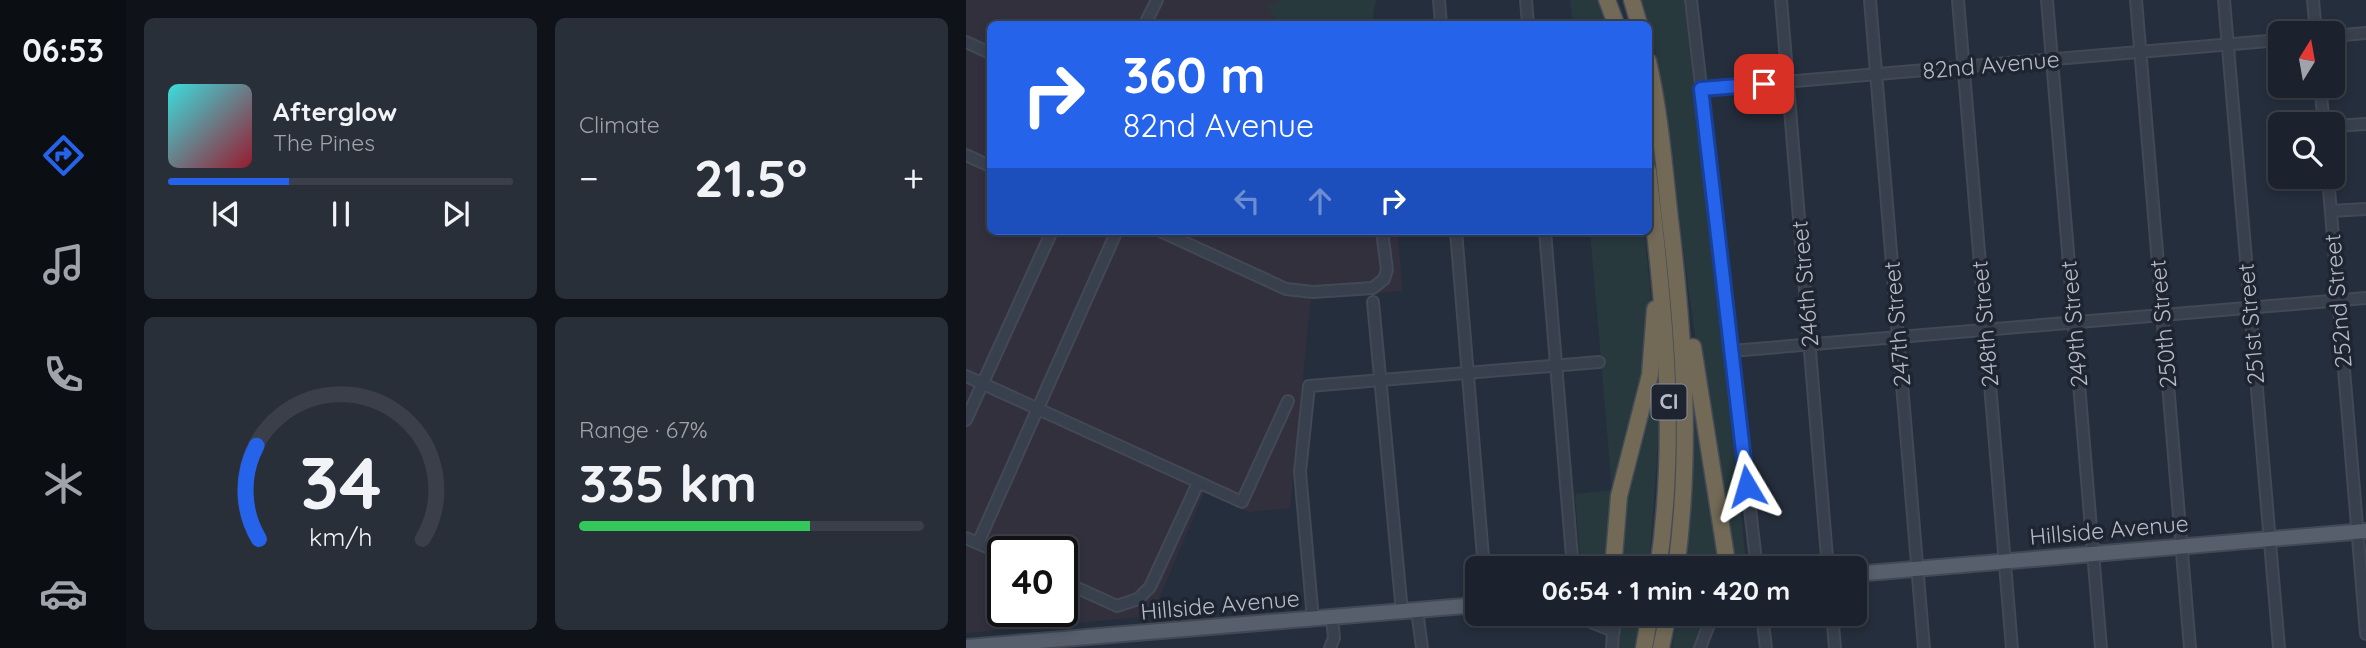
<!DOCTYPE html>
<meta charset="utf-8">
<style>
:root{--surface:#1c222d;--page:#292f39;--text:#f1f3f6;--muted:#a0a4aa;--line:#3a3f49;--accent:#2563eb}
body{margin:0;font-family:Quicksand,sans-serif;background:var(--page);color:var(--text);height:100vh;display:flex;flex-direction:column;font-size:26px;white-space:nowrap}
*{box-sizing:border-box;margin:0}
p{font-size:23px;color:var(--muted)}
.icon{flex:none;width:38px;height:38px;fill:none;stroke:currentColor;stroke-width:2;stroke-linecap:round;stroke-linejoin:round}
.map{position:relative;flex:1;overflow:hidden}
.panel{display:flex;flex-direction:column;gap:18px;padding:18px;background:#0f1319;width:840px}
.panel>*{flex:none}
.top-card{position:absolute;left:21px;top:21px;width:665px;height:214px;border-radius:10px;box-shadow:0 4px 10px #0003,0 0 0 2px var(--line);background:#2563eb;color:#fff;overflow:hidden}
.needle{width:46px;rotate:11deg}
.controls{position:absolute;left:1302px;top:21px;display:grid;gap:14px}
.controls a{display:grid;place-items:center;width:77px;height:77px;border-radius:10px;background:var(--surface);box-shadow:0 4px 10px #0003,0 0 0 2px var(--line);font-size:35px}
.speed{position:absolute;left:21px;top:536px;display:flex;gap:14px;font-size:35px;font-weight:700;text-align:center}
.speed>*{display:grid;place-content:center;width:91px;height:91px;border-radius:50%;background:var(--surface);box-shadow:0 4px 10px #0003,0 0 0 2px var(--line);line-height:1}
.speed .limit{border:4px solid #111;border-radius:10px;background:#fff;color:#111}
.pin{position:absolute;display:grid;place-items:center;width:60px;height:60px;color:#fff;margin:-30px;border-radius:14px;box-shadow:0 4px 10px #0006}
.me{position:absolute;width:77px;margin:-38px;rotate:353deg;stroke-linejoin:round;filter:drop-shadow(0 0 5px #0008)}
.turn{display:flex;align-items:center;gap:24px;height:147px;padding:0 21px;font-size:32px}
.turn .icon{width:91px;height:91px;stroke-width:2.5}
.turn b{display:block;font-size:49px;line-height:60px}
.lanes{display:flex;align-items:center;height:66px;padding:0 21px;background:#0003;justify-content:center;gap:35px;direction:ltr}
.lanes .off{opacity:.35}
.big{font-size:52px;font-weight:700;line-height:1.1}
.panel .card{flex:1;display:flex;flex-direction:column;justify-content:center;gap:10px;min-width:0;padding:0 24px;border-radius:10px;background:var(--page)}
.panel .dial{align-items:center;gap:0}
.dial svg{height:182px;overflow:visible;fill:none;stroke:var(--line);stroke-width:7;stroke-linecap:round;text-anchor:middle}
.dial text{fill:var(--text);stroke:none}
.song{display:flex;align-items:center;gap:21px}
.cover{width:84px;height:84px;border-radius:10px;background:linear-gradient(135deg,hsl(180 70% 55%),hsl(350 70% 35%))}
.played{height:7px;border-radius:4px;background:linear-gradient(90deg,var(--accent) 35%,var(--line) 35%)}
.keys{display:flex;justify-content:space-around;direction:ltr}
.heat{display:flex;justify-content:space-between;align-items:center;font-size:38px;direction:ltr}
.charge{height:10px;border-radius:5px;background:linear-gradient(90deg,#34c759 67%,var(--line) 0)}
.panel .tiles{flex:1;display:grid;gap:18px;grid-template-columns:repeat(2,1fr)}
.trip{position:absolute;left:499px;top:556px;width:402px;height:70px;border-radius:10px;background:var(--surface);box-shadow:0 4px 10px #0003,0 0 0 2px var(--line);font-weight:700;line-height:70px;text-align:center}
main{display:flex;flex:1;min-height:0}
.dock{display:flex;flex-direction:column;width:126px;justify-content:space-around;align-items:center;background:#0b0e12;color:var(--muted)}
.dock .icon{width:49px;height:49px}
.dock .on{color:var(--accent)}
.dock b{font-size:32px;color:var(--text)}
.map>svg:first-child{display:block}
</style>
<main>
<nav class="dock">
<b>06:53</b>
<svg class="icon on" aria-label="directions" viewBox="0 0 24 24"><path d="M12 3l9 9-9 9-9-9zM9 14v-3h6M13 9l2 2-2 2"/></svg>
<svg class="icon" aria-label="music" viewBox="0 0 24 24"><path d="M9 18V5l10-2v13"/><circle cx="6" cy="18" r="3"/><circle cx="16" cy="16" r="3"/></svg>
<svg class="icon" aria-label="phone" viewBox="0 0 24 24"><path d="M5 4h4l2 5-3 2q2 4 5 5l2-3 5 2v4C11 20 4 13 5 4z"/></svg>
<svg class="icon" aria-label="climate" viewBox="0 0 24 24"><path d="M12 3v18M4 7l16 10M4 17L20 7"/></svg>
<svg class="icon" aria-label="car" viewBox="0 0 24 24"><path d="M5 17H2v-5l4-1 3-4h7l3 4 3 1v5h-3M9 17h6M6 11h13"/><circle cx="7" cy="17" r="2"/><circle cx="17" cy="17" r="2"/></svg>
</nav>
<section class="panel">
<div class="tiles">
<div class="card">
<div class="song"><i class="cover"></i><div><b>Afterglow</b><p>The Pines</p></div></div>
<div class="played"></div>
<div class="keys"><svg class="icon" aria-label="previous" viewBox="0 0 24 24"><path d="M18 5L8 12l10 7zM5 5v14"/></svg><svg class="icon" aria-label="pause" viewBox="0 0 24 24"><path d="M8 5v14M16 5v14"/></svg><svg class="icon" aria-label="next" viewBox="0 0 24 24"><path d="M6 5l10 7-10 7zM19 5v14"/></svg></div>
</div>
<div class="card"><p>Climate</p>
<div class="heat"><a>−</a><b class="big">21.5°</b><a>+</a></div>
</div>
<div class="card dial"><svg viewBox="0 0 100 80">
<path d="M14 69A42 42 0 1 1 86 69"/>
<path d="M14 69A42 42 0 0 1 13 28" stroke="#2563eb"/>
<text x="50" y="56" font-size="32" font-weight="700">34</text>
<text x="50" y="72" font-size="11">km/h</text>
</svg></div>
<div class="card"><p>Range · 67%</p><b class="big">335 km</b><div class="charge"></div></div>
</div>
</section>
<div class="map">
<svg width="1400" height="648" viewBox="0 0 1400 648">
<rect width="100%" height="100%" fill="#252e3c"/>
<path fill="#33303e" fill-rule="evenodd" d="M0,0h405l3,24h-384v207h407l6,60 -92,6 -21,211 -41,4 -45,-19 -45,105 4,17 -197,18zM37,551h59v60h-59z"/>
<g fill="#27393d">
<path d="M318,0h92l-5,24h-92l-12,-19z"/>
<path d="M604,0h32l7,24h-36z"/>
<path d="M676,0h42l62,561 -2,1 1,6h-11c-18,-101 -36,-203 -49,-305 -11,-90 -17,-177 -43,-263z"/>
<path d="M624,231h54l7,65 -3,68 -39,185 -8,20h-20l-6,-75 37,-4z"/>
<path d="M692,363l2,52 -11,154h-31l4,-53z"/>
<path d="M726,381l33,187 -43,1z"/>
<path d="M652,614h25l-8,34h-19z"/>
<path d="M712,614h30l-13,34h-23z"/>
</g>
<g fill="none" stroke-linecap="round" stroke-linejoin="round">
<g stroke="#424955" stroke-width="14">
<g id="minor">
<path d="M473,0l2,24"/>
<path d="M560,0l2,24"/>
<path d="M725,0l66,569"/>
<path d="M815,0l47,569"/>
<path d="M904,0l54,648"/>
<path d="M992,0l54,648"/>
<path d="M1081,0l54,648"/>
<path d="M1170,0l54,648"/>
<path d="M1258,0l55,648"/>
<path d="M1347,0l3,33"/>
<path d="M179,24l12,-24"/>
<path d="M1367,36l33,-3"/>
<path d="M0,42l24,11"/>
<path d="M1354,86l4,38"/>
<path d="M735,89l579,-49"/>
<path d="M1367,126l33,-2"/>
<path d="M0,155l24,11"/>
<path d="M1362,177l38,457"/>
<path d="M1365,211l35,-2"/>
<path d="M194,231l126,58 27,3 60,-4 11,-9 3,-9 -5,-39"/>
<path d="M490,231l28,338"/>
<path d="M579,231l28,338"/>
<path d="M407,302l29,310"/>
<path d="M765,351l635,-53"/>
<path d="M0,376l276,126 46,-101"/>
<path d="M0,420l86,-189"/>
<path d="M0,538l37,16"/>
<path d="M12,543l137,-308"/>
<path d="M96,581l55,25 21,-7 12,-12 48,-104"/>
<path d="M451,610l5,38"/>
<path d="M604,614l44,17"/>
<path d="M796,614l4,34"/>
<path d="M866,614l3,34"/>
<path d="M347,619l-13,-147 9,-86 290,-24"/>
<path d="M364,648l4,-10 -2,-20"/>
<path d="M646,648l2,-34"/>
<path d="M734,648l13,-34"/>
</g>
</g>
<g stroke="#424955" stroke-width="18">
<g id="major">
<path d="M889,574l511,-43"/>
<path d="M0,647l511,-42"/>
</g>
</g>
<g stroke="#444b57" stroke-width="19">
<g id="highway">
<path d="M641,0l9,24"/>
<path d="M666,0l7,24"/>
<path d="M682,61c12,52 16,105 22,158 14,117 22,232 6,350"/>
<path d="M682,171c16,133 30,264 10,398"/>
<path d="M727,347l35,222"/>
<path d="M647,569l6,-73 31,-121 5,-66"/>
<path d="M678,648l6,-34"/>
<path d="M695,648l7,-34"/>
</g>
</g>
<use href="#minor" stroke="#39404d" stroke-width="10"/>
<use href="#major" stroke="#575f6c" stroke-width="14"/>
<use href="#highway" stroke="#726956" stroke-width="16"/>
</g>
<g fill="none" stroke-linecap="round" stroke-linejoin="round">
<g stroke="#184099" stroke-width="18">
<path id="route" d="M781,486l-46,-397 63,-5"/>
</g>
<use href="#route" stroke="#2563eb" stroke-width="12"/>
</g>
<g text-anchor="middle" stroke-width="7" stroke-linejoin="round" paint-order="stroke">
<rect fill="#1e2531" stroke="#888e9b" stroke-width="2" x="685.5" y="384.5" width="35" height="35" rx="5"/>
<g font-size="21" font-weight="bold" fill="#b5bbc8">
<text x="703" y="409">CI</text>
</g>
<g font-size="23" fill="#b5bbc8" stroke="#1e2531">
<text transform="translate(1025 65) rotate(-5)" y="8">82nd Avenue</text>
<text transform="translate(839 284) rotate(-95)" y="8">246th Street</text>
<text transform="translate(1372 301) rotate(-95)" y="8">252nd Street</text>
<text transform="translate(931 324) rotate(-95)" y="8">247th Street</text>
<text transform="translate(1019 324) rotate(-95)" y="8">248th Street</text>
<text transform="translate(1108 324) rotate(-95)" y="8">249th Street</text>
<text transform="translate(1197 324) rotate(-95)" y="8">250th Street</text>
<text transform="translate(1285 324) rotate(-95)" y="8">251st Street</text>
<text transform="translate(1143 530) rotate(-5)" y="8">Hillside Avenue</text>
<text transform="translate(254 605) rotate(-5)" y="8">Hillside Avenue</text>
</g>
</g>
</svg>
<div class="controls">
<a><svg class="needle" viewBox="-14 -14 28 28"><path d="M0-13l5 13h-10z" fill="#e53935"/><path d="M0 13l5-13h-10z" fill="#a0a4aa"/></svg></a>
<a><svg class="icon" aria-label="search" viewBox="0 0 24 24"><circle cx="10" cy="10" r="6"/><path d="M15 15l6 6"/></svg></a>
</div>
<div class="speed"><div class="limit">40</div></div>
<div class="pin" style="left:798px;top:84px;background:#d93025"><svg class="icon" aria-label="arrive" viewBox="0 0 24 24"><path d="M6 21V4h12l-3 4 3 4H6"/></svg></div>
<svg class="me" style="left:781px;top:486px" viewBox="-20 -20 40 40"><path d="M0-17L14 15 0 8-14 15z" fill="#2563eb" stroke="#fff" stroke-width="4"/></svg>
<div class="trip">06:54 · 1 min · 420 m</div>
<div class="top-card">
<div class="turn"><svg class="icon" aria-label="right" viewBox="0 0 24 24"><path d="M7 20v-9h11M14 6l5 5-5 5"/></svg><div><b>360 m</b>82nd Avenue</div></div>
<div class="lanes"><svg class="icon off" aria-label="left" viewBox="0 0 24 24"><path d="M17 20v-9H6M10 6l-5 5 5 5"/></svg><svg class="icon off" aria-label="ahead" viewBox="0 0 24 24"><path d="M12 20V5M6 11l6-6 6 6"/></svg><svg class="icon" aria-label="right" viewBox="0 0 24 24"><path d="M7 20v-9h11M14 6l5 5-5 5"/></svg></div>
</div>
</div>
</main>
